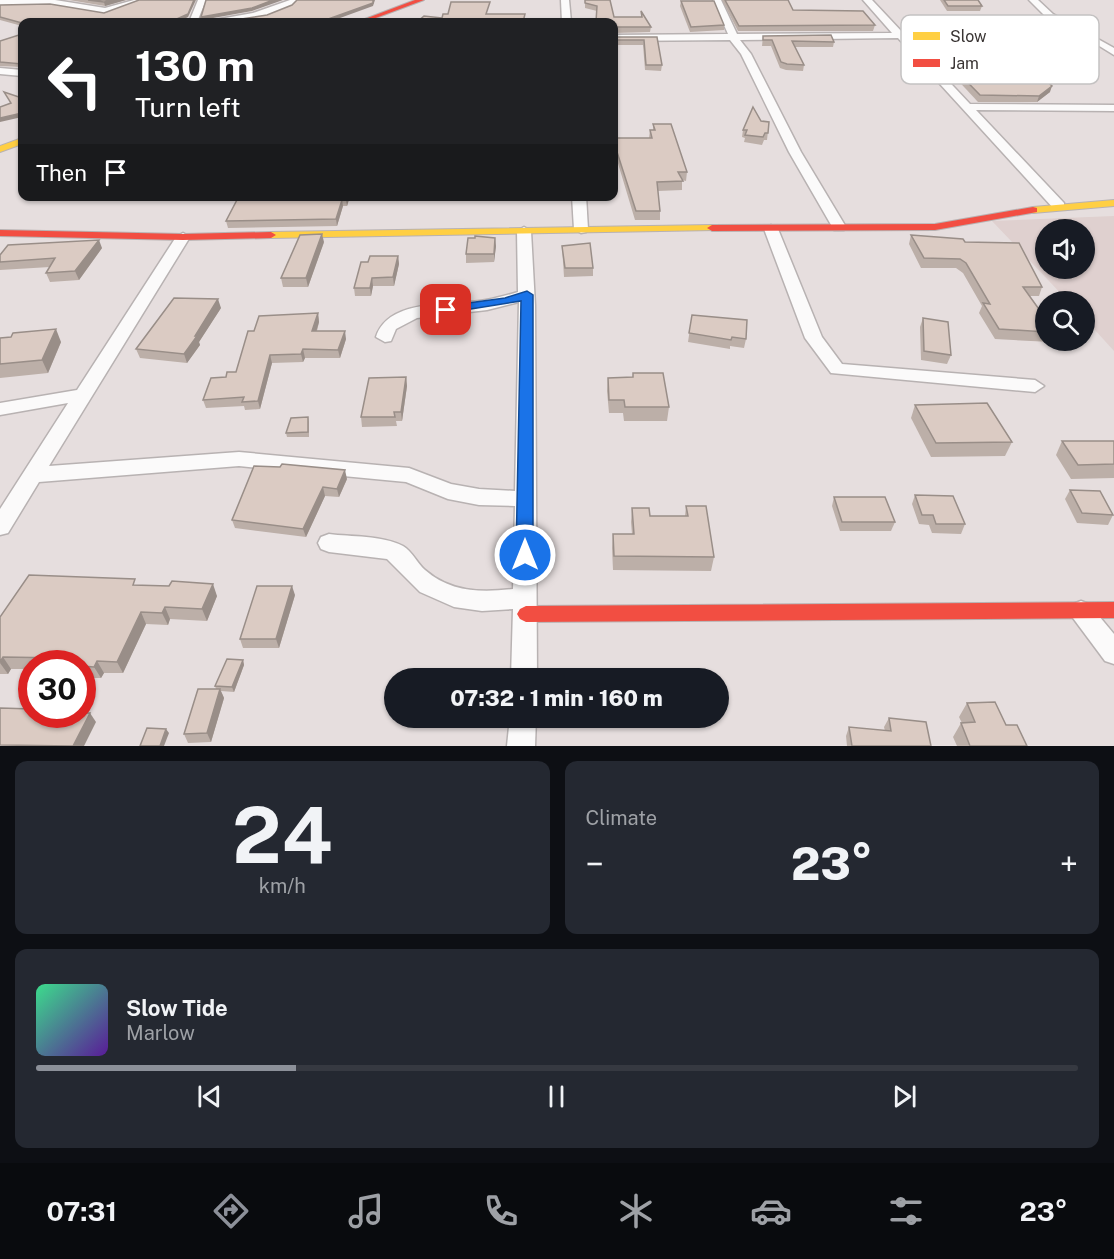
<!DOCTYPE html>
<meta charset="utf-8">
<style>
:root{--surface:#171b24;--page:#242831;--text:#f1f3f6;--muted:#9ea1a6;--line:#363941;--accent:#8c9099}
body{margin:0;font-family:"Public Sans",sans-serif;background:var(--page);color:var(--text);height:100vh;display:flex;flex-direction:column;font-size:22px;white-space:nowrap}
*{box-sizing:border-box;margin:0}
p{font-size:20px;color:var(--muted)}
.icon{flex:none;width:33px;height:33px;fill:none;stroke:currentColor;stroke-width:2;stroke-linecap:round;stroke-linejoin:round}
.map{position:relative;height:746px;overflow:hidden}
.details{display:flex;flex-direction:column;gap:15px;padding:15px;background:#0d0f14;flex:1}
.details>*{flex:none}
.top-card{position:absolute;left:18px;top:18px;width:600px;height:183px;border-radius:12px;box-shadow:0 2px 4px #0004;background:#202124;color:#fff;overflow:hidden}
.fabs{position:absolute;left:1035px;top:219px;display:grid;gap:12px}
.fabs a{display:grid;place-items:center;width:60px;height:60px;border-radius:50%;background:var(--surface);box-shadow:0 2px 4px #0004;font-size:30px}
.speed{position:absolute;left:18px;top:650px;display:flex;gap:12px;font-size:30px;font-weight:700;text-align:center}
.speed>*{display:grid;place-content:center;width:78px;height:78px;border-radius:50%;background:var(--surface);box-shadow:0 2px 4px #0004;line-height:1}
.speed .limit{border:9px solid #d22;background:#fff;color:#111}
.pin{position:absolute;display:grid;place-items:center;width:51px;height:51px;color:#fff;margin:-26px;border-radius:12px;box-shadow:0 3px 9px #0006}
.me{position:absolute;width:66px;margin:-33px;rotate:0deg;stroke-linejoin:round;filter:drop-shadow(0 0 4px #0008)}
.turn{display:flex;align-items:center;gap:21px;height:126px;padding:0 18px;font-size:27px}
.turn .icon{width:78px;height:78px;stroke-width:2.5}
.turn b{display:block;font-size:42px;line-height:51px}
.then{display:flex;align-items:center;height:57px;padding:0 18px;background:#0003;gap:12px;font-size:22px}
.big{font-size:45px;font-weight:800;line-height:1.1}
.details .card{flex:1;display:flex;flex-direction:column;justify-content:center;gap:9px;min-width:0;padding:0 21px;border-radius:12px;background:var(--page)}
.details .dial{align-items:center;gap:0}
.dial b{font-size:78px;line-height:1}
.song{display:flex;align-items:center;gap:18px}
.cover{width:72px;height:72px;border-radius:9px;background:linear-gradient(135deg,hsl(150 70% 55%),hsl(270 70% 35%))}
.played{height:6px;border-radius:3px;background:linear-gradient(90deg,var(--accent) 25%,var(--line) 25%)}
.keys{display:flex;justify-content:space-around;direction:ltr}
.heat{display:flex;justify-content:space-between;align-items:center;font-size:33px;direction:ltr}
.details .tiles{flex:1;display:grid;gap:15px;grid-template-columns:1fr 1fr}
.card:last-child{grid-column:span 2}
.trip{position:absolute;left:384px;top:668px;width:345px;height:60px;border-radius:30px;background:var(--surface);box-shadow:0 2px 4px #0004;font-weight:800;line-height:60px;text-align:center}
.tab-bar{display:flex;height:96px;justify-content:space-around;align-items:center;background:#090b0e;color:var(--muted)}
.tab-bar .icon{width:42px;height:42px}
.tab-bar .current{color:var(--accent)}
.tab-bar b{font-size:27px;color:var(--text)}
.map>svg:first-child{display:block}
</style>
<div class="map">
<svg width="1114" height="746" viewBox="0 0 1114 746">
<rect width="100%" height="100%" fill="#e6dede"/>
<path fill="#dfd0cf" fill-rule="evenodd" d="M1114,216v135l-29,-32 -1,-17 -16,-1 -76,-80zM1046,230h38v38h-38z"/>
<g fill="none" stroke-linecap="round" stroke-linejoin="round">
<g stroke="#b8b2b2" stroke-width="3">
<g id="street">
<path d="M0,0h55l50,8 29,-8h13l-42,14 -54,-9 -51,1z"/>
<path d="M198,0h8l-9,22h-8z"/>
<path d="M290,0h11c-24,20 -68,25 -98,22l50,-9z"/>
<path d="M561,0h8l2,22h-9z"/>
<path d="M713,0h8l16,34 155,-1 -29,-33h9l31,33 168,-2 -24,-13 -18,-18h9l15,14 61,34v7l-26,-16 -12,-2 -168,1 62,66 144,1v6l-138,-1 88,93v6h-10l-156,-171 -158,2 11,14 50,98 45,75 -2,3h-10l-45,-78 -48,-98 -11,-14 -116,1v-6l114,-1z"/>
<path d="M0,68l22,2v6l-22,-2z"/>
<path d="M572,196h14l2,33 -2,3 -5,1 -7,-4z"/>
<path d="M771,225l7,4 44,108 20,27 193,16 9,6 -9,6 -204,-19 -26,-35 -41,-109z"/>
<path d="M524,227l7,4 4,74 2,373h-26l2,-69 -31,2 -28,-4 -34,-15 -33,-33 -58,-7 -8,-3 -3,-6 3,-6 8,-3c22,3 53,1 74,12 9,5 14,17 22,24 25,22 56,23 88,19l2,-83 -36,-1 -31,-6 -42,-17 -167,-16 -200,16 -31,51 -8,2v-26l68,-106 -68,12v-12l77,-13 99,-153 7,-4 7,4 -141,229 190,-14 170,16 42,16 28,5 36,2 4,-189 -32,8 -70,8 -21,11 -5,12 -6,1 -9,-5c13,-40 77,-31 110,-37 11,-2 22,-5 32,-8l-1,-61z"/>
<path d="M1081,601l8,3 25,30v30l-9,-3 -32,-43 -4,-7 4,-7z"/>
<path d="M510,717h26l-1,29h-28z"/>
</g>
</g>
<g stroke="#b8b2b2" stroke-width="2">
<g id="slow">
<path d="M22,138v6l-22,8v-6z"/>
<path d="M1114,200v6l-81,7 -5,-3 5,-3z"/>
<path d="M712,225l4,1v4l-445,8 -5,-3 5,-3z"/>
</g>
</g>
<g stroke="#b8b2b2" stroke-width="2">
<g id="jam">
<path d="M415,0h9l-59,22h-8z"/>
<path d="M1033,207l4,1v4l-102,18 -223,1 -5,-3 5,-3 223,-1z"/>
<path d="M0,230l183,4 88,-2 5,3 -5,3 -88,2 -183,-4z"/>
<path d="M1114,602v16l-588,4 -6,-3 -3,-5 3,-5 6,-3z"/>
</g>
</g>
<use href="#street" fill="#fbfafa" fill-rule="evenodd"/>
<use href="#slow" fill="#ffcf43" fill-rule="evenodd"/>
<use href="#jam" fill="#f24e42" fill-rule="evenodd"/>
</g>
<g fill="#bcafa8">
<path d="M69,0h57l-21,6z"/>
<path d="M585,0h25l4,17h27v-6l10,16 -1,5 -36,1 -17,-22 -12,-3z"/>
<path d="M722,0h66l5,10 82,15 -2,6h-135z"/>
<path d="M940,0h38l4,6 -2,5h-33z"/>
<path d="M681,1l43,24v5l-34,2 -10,-26z"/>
<path d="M0,5l104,8 84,4 -166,5v4l-22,-6z"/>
<path d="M22,34v33l-22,-1v-25z"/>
<path d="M763,36l71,6 -1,5h-38l9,18 -1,6 -17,-1 -6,-2 -9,-22h-9z"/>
<path d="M614,37h43l5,28 -1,6 -16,-1 -2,-25h-29z"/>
<path d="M940,54l110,38 -13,10h-59l-39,-42z"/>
<path d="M761,121l8,1 -2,18h-3l-2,5 -18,-3 1,-4 -3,-1 1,-7z"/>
<path d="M653,124l34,48 -1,9 -4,-1v10l-24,1 2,20v9h-25l-18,-60 -2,-13v-9h34l1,-8h3z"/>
<path d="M239,196h111l-3,10h-4l-6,20 -109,2 -2,-7z"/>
<path d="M911,235l54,7 77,45 -3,9h-9l16,23v21h5v2l-56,-3 -16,-26 3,-7 -19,-33 -7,-5h-35l-12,-24z"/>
<path d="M324,242l-16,45h-25l-2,-9z"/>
<path d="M496,246l-2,16 -28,1v-9z"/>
<path d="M562,246l31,22v8l-29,1z"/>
<path d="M102,248l-23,32 -29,2 -4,-9 4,-6 -50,3v-15z"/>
<path d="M398,256l1,8 -5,22h-21l-2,10h-16l-1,-8 14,-26z"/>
<path d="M221,308l-22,34 1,3 -13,18 -47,-5 -4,-9z"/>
<path d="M318,313l1,9 -2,9 29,8 -6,19h-35l-2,4 -31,1 -12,46 -15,1 -1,-4 -38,2 -3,-8 23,-23 10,-5 18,-41z"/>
<path d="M692,315l54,24 -2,9 -14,-2v3l-42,-7z"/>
<path d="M923,318l28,37 -4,9 -26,-4 -1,-33z"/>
<path d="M0,338l61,4 -13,31 -48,5z"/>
<path d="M633,373l36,34 -2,14h-43l-1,-8h-14l-2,-22 1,-13 25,-1z"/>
<path d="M406,377l1,9 -5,35h-6l1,5 -35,1 -1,-10z"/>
<path d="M915,405l97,37 -7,14 -74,1 -20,-39z"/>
<path d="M308,417l1,5v15h-22l-1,-4z"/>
<path d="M1062,441h52v37l-43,1 -15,-24z"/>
<path d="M347,479l-8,18 -14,-1 -19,41 -71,-9 -3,-8z"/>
<path d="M1070,490l43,25 -5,10 -31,-2 -12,-24z"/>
<path d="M915,495l50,29 -4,10 -29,-1 -3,-8 -10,-1 -7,-20z"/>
<path d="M834,497l61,25 -4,9h-51l-8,-25z"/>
<path d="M686,506l28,51 -3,14 -98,-1 -1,-22 1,-14h19l-1,-12 1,-14 18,8h35z"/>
<path d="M138,585l79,11 -10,25 -37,-2 -2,6 -22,-1 -23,49h-19l-3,5h-19v-15h-50v6h-21l-3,5h-8v-57z"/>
<path d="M295,595l-16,53h-36l-3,-9z"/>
<path d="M243,660l1,5 -10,27 -13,-1 3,7 -13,44 -23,1 -4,-9 32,-45 -1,-3z"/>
<path d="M967,703l39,22 21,21h-70l-4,-9 8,-14h1l-3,-6z"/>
<path d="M889,718l42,28h-84l-1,-10 3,-9 36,4 -1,-4z"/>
</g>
<g fill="#998e88">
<path d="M113,0h13l-21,6 -1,-4z"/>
<path d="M194,0h2l-8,17 -10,5h-8z"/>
<path d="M273,0h10l-31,11 -50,9 -1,-3z"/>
<path d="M373,0h2l-2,6 -44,16h-9z"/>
<path d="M1052,86l-2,6 -13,10 2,-6z"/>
<path d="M22,113v4l-22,5v-4z"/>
<path d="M347,196h3l-3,10 -1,-6z"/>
<path d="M342,200l1,6 -6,20 -1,-7z"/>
<path d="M322,234l2,8 -16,45 -2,-9z"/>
<path d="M495,238l1,8 -2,16v-8z"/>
<path d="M99,240l3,8 -23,32 -4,-9z"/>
<path d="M398,256l1,8 -5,22 -1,-9z"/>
<path d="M372,278l1,8 -2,10 -1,-8z"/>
<path d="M218,299l3,9 -22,34 1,3 -13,18 -3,-9 11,-18z"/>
<path d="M318,313l1,9 -5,17 -2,-8z"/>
<path d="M56,329l5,13 -13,31 -6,-13z"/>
<path d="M345,331l1,8 -6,19 -2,-8z"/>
<path d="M303,349l2,9 -2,4 -2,-8z"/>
<path d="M270,355l2,8 -12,46 -2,-8z"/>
<path d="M406,377l1,9 -5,35 -1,-9z"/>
<path d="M345,470l2,9 -8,18 -2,-8z"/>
<path d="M323,487l2,9 -19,41 -3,-8z"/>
<path d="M213,584l4,12 -10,25 -5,-12z"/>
<path d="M292,586l3,9 -16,53 -3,-9z"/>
<path d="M165,607l5,12 -2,6 -6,-12z"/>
<path d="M141,612l5,12 -23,49 -6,-11z"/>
<path d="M3,657l8,12 -3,5 -8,-11z"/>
<path d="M243,660l1,5 -10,27 -2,-5z"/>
<path d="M97,661l7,12 -3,5 -7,-11z"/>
<path d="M220,689l4,9 -13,44 -4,-9z"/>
<path d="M90,713l6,9 -12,24h-11z"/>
<path d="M166,729l3,4 -5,13h-4z"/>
</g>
<g fill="#dbcbc3" stroke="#998e88" stroke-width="1.5">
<path d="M88,0h25l-9,2z"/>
<path d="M139,0h55l-6,14 -18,8 -148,1 -22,-6v-12l50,-1 54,9z"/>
<path d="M206,0h67l-21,8 -51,9z"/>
<path d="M297,0h76v3l-53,19h-98l45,-7 25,-10z"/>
<path d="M585,0h25l4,17h28l-1,-6 10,16h-37v3v-8h-18l1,-16 -12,-3z"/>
<path d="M725,0h63l5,10 70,1 12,14 -136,1z"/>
<path d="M944,0h34l4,6h-34z"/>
<path d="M681,1h33l10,24 -33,2z"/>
<path d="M451,2h39l-4,12h39l-2,8h-106l7,-6 18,2 1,-4h5z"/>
<path d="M22,34v30l-22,-2v-21z"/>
<path d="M831,35l3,7 -42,-1 12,24 -17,-1 -6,-2 -9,-22h-9v-4z"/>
<path d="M614,37h43l5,28h-16l-2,-25h-30z"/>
<path d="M1018,53l34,33 -13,10 -59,-1 -40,-41z"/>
<path d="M4,92l18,6v15l-22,5v-11l11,-4z"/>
<path d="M753,107l8,14 8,1 -1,11h-3l-2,4 -18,-2 2,-5h-4z"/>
<path d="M653,124h18l16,48h-9l5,9 -26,1 3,29h-24l-19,-59 -2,-14h37l-2,-8h5z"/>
<path d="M239,196h108l-1,4h-4l-6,19 -110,2z"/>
<path d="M322,234l-16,44h-25l19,-43z"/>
<path d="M911,235l52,4 2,3 54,1 23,44h-19l23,32v13l-47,-3 -16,-26 7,1 -24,-41 -6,-4 -36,-1z"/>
<path d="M475,236l20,2 -1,16h-28l2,-16h7z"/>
<path d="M99,240l-24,31 -29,2 9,-15 -55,4v-7l8,-10z"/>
<path d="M590,243l3,25h-28l-3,-22z"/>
<path d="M370,256h28l-5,21 -21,1 -2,10h-16l7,-26h7z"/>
<path d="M174,298l44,1 -23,37h2l-13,18 -48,-5z"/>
<path d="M318,313l-6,18h33l-7,19 -35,-1 -2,5 -31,1 -12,46 -16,1 2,-5 -41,3 8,-22 15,-1 1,-5h9l12,-41h6l5,-15z"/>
<path d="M692,315l55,5 -1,19 -14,-2 -1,3 -42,-7z"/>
<path d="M923,318l25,4 3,33 -27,-4z"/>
<path d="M56,329l-14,31 -42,4v-26l11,-1 2,-4z"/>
<path d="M633,373h30l6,34h-44l-1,-7h-15l-1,-22 25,-1z"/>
<path d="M406,377l-5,35h-7l1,5h-34l8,-39z"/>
<path d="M987,403l25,39 -76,1 -21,-38z"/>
<path d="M308,417v15l-22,1 5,-15z"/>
<path d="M1062,441h52v23l-36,1z"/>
<path d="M282,464l63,6 -8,19 -14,-2 -20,42 -71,-9 22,-54 26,1z"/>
<path d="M1070,490l30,1 13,24 -31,-2z"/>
<path d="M915,495l38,1 12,28h-29l-3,-9h-11z"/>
<path d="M834,497h51l10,25h-53z"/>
<path d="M686,506h20l8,51 -100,-1 -1,-22h21l-2,-26h17l1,8h38z"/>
<path d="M29,575l106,4 -2,6 36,1 3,-5 41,3 -11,25 -37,-2 -3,6 -21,-1 -24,50 -20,-1 -3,6 -12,-1v-3h-22l3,-5 -60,-1 -3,5v-45z"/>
<path d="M257,586h35l-16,53h-36z"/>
<path d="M227,659l16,1 -11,27 -17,-1z"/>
<path d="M198,689h22l-13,44 -23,1z"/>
<path d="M995,702l11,23h11l10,21h-57l-9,-23 14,-1 -8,-19z"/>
<path d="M0,708l32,1v5h50v-1h8l-17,33 -73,-1z"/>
<path d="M889,718l37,4 5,24h-79l-3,-19 42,4z"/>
<path d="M147,728l19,1 -6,17h-20z"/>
</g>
<path fill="#1a73e8" stroke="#114b97" stroke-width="1.5" d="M527,291l6,4v260l-2,4h-12l-3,-4 5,-254 -75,12 -7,-3 7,-4 59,-8z"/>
<rect x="901" y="15" width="198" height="69" rx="9" fill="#fff" stroke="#c4c2c2" stroke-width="1.5"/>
<rect x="913" y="32" width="27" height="8" fill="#ffcf43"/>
<rect x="913" y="59" width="27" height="8" fill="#f24e42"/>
<g font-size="16" fill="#393433">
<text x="950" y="42">Slow</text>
<text x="950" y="69">Jam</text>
</g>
</svg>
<div class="fabs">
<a><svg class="icon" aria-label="sound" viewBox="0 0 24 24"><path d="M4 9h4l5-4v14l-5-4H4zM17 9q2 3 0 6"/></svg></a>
<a><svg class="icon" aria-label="search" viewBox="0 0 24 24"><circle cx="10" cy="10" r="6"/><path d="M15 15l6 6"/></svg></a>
</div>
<div class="speed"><div class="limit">30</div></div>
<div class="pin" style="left:446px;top:310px;background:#d93025"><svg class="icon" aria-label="arrive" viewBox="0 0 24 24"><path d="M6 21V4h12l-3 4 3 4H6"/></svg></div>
<svg class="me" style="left:525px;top:555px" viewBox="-20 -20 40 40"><circle r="17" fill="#1a73e8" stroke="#fff" stroke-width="3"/><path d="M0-11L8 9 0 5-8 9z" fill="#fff"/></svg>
<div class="trip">07:32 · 1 min · 160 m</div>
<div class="top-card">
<div class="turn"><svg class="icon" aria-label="left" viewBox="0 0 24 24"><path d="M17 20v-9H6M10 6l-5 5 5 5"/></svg><div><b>130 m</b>Turn left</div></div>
<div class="then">Then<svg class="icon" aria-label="arrive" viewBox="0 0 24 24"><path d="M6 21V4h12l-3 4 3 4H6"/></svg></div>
</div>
</div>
<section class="details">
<div class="tiles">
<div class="card dial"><b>24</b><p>km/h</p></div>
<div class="card"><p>Climate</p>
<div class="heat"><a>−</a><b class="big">23°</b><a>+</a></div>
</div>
<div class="card">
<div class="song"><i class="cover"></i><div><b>Slow Tide</b><p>Marlow</p></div></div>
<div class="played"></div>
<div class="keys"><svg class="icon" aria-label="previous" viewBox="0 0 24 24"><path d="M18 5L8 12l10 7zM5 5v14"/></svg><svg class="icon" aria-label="pause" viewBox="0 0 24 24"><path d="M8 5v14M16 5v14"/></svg><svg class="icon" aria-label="next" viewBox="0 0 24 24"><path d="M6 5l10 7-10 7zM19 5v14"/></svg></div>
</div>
</div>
</section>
<nav class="tab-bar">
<b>07:31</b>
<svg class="icon current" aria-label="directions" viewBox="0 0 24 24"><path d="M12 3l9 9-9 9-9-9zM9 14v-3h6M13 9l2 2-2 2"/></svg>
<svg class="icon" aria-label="music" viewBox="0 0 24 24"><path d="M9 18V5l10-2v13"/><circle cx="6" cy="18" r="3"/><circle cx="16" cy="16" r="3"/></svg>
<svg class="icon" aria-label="phone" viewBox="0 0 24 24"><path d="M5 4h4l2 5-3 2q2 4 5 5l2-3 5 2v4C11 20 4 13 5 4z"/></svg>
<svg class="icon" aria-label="climate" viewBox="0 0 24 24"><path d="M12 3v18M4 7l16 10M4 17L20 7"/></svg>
<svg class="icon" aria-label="car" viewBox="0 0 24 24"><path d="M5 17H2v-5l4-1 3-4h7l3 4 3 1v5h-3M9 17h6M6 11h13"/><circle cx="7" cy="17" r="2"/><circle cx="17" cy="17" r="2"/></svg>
<svg class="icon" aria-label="filters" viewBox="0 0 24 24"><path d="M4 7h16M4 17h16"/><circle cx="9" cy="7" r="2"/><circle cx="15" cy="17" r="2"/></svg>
<b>23°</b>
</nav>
